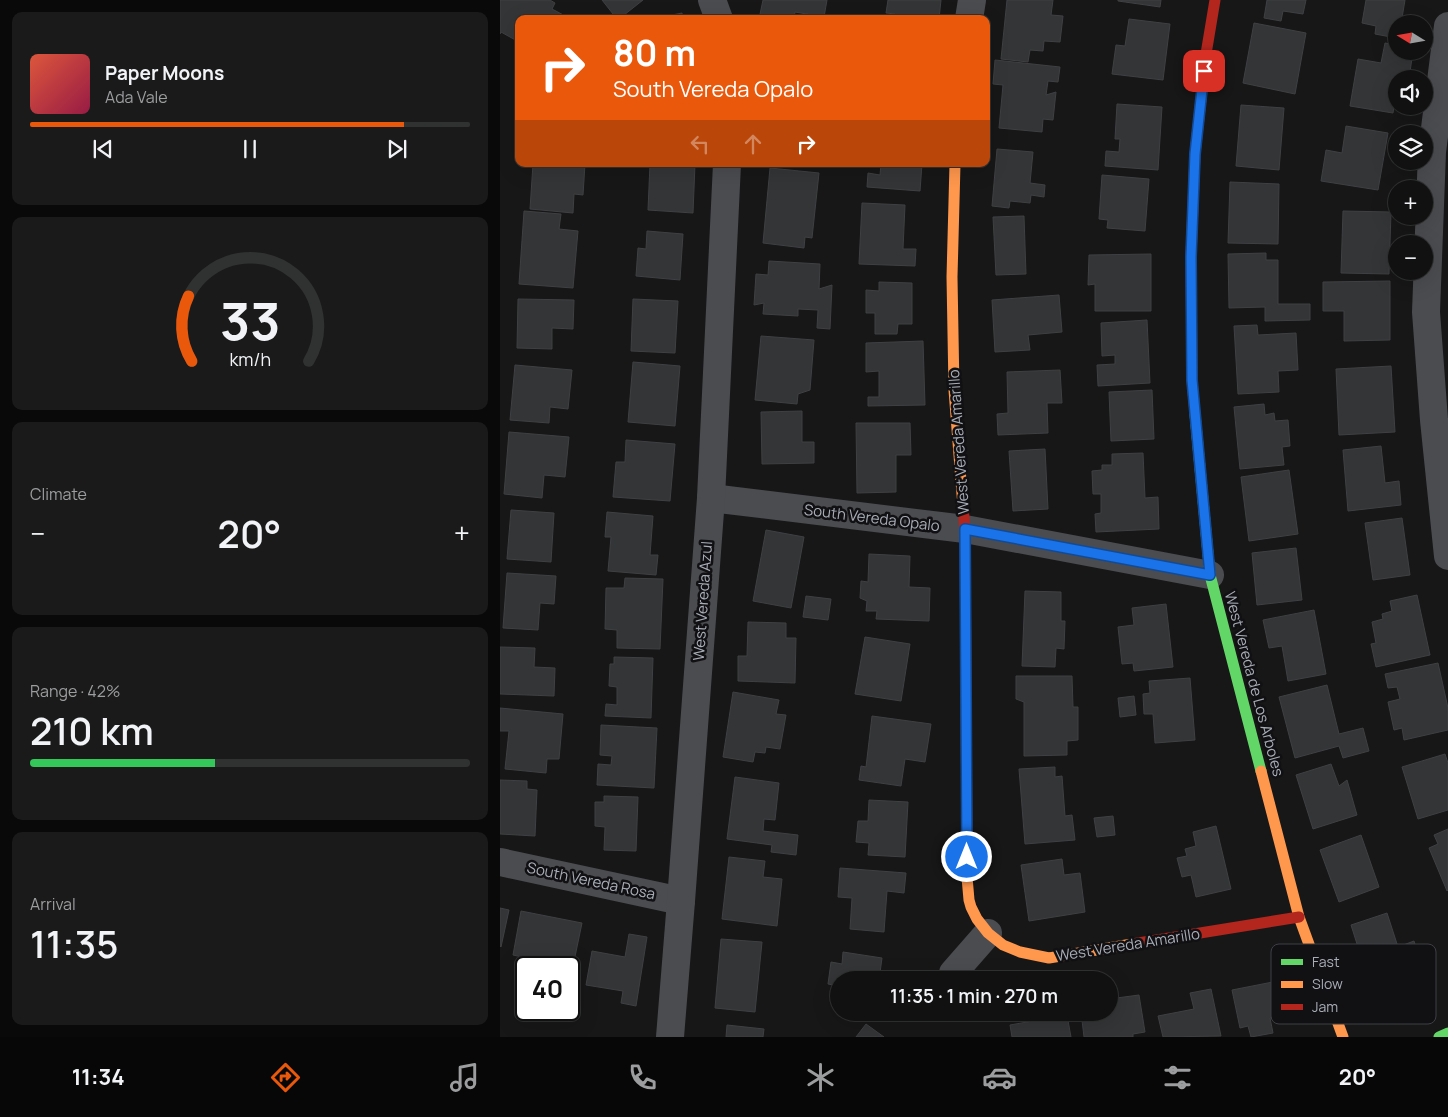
<!DOCTYPE html>
<meta charset="utf-8">
<style>
:root{--surface:#111;--page:#1a1a1a;--text:#f1f3f6;--muted:#9c9d9f;--line:#303131;--accent:#ea580c}
body{margin:0;font-family:Manrope,sans-serif;background:var(--page);color:var(--text);height:100vh;display:flex;flex-direction:column;font-size:19px;white-space:nowrap}
*{box-sizing:border-box;margin:0}
p{font-size:16px;color:var(--muted)}
.icon{flex:none;width:28px;height:28px;fill:none;stroke:currentColor;stroke-width:2;stroke-linecap:round;stroke-linejoin:round}
.map{position:relative;flex:1;overflow:hidden}
.drawer{display:flex;flex-direction:column;gap:12px;padding:12px;background:#090909;width:500px}
.drawer>*{flex:none}
.banner{position:absolute;left:15px;top:15px;width:475px;height:152px;border-radius:10px;box-shadow:0 5px 20px #0002,0 0 0 1px var(--line);background:#ea580c;color:#fff;overflow:hidden}
.needle{width:32px;rotate:281deg}
.tools{position:absolute;left:888px;top:15px;display:grid;gap:10px}
.tools a{display:grid;place-items:center;width:45px;height:45px;border-radius:50%;background:var(--surface);box-shadow:0 5px 20px #0002,0 0 0 1px var(--line);font-size:25px}
.speed{position:absolute;left:15px;top:956px;display:flex;gap:10px;font-size:25px;font-weight:700;text-align:center}
.speed>*{display:grid;place-content:center;width:65px;height:65px;border-radius:50%;background:var(--surface);box-shadow:0 5px 20px #0002,0 0 0 1px var(--line);line-height:1}
.speed .limit{border:2px solid #111;border-radius:8px;background:#fff;color:#111}
.pin{position:absolute;display:grid;place-items:center;width:42px;height:42px;color:#fff;margin:-21px;border-radius:10px;box-shadow:0 2px 8px #0006}
.me{position:absolute;width:55px;margin:-28px;rotate:0deg;stroke-linejoin:round;filter:drop-shadow(0 0 4px #0008)}
.turn{display:flex;align-items:center;gap:18px;height:105px;padding:0 15px;font-size:22px}
.turn .icon{width:65px;height:65px;stroke-width:2.5}
.turn b{display:block;font-size:35px;line-height:42px}
.lanes{display:flex;align-items:center;height:48px;padding:0 15px;background:#0003;justify-content:center;gap:25px;direction:ltr}
.lanes .off{opacity:.35}
.big{font-size:38px;font-weight:600;line-height:1.1}
.drawer .card{flex:1;display:flex;flex-direction:column;justify-content:center;gap:8px;min-width:0;padding:0 18px;border-radius:10px;background:var(--page)}
.drawer .dial{align-items:center;gap:0}
.dial svg{height:130px;overflow:visible;fill:none;stroke:var(--line);stroke-width:7;stroke-linecap:round;text-anchor:middle}
.dial text{fill:var(--text);stroke:none}
.song{display:flex;align-items:center;gap:15px}
.cover{width:60px;height:60px;border-radius:8px;background:linear-gradient(135deg,hsl(10 70% 55%),hsl(340 70% 35%))}
.played{height:5px;border-radius:2px;background:linear-gradient(90deg,var(--accent) 85%,var(--line) 85%)}
.keys{display:flex;justify-content:space-around;direction:ltr}
.heat{display:flex;justify-content:space-between;align-items:center;font-size:28px;direction:ltr}
.charge{height:8px;border-radius:4px;background:linear-gradient(90deg,#34c759 42%,var(--line) 0)}
.trip{position:absolute;left:330px;top:971px;width:288px;height:50px;border-radius:25px;background:var(--surface);box-shadow:0 5px 20px #0002,0 0 0 1px var(--line);font-weight:600;line-height:50px;text-align:center}
.menu{display:flex;height:80px;justify-content:space-around;align-items:center;background:#070707;color:var(--muted)}
.menu .icon{width:35px;height:35px}
.menu .current{color:var(--accent)}
.menu b{font-size:22px;color:var(--text)}
main{display:flex;flex:1;min-height:0}
.map>svg:first-child{display:block}
</style>
<main>
<section class="drawer">
<div class="card">
<div class="song"><i class="cover"></i><div><b>Paper Moons</b><p>Ada Vale</p></div></div>
<div class="played"></div>
<div class="keys"><svg class="icon" aria-label="previous" viewBox="0 0 24 24"><path d="M18 5L8 12l10 7zM5 5v14"/></svg><svg class="icon" aria-label="pause" viewBox="0 0 24 24"><path d="M8 5v14M16 5v14"/></svg><svg class="icon" aria-label="next" viewBox="0 0 24 24"><path d="M6 5l10 7-10 7zM19 5v14"/></svg></div>
</div>
<div class="card dial"><svg viewBox="0 0 100 80">
<path d="M14 69A42 42 0 1 1 86 69"/>
<path d="M14 69A42 42 0 0 1 12 29" stroke="#ea580c"/>
<text x="50" y="56" font-size="32" font-weight="700">33</text>
<text x="50" y="72" font-size="11">km/h</text>
</svg></div>
<div class="card"><p>Climate</p>
<div class="heat"><a>−</a><b class="big">20°</b><a>+</a></div>
</div>
<div class="card"><p>Range · 42%</p><b class="big">210 km</b><div class="charge"></div></div>
<div class="card"><p>Arrival</p><b class="big">11:35</b></div>
</section>
<div class="map">
<svg width="948" height="1037" viewBox="0 0 948 1037">
<rect width="100%" height="100%" fill="#171717"/>
<g fill="#343537" stroke="#3f4043">
<path d="M0,0h50l5,3 -3,6 19,10h-52v23l-18,-10 -1,2z"/>
<path d="M102,0h41l-24,19h-2z"/>
<path d="M263,0h64l-3,17 -29,-5 -1,7h-35z"/>
<path d="M388,0h53l-2,19h-44v-5l-9,-1z"/>
<path d="M507,0h46l-2,15 12,1 -3,26 -16,-1 -1,10 -13,-1 -2,12 -27,-3z"/>
<path d="M618,0h43l-1,7 -42,-6z"/>
<path d="M767,0h39l-3,14 -20,-3 -2,10 -17,-3z"/>
<path d="M866,0h39l-4,24h-5v14l-21,-4 1,-8 -14,-3z"/>
<path d="M182,13l1,6h-31z"/>
<path d="M629,19l41,5 -7,56 -51,-6 4,-29 9,1z"/>
<path d="M754,23l52,10 -11,61 -52,-11z"/>
<path d="M885,43l11,2v6h17l-4,28h-13v15l-3,19 -43,-7 8,-47 23,4z"/>
<path d="M495,60l65,7 -2,15 -10,-1 -2,14 10,-3 -3,28 -10,-1 -1,13 -43,-4 4,-43 -10,-1z"/>
<path d="M617,104l45,3 -4,63 -53,-4 1,-15 13,1 1,-13h-5z"/>
<path d="M741,105l43,3 -5,62 -43,-4z"/>
<path d="M846,126l42,7 -10,57 -57,-9 5,-31 16,3z"/>
<path d="M497,149l36,3 -3,31 15,2 -1,12 -13,-2 -1,8 -20,-2 -1,7 -17,-2z"/>
<path d="M33,164h52l-2,31 -9,-1 -1,19 -43,-4z"/>
<path d="M150,164h45l-2,49 -45,-3z"/>
<path d="M381,164h41l-2,27 -53,-4 1,-14 12,2z"/>
<path d="M270,168l49,5 -7,65 -7,-1 -1,11 -41,-5z"/>
<path d="M602,175l47,4 -4,52 -38,-3 1,-8 -9,-1z"/>
<path d="M730,182l49,2 -1,60 -50,-1z"/>
<path d="M362,203l43,2 -2,44h13l-1,17 -56,-2z"/>
<path d="M24,211l37,3 -2,15 19,2 -5,57 -54,-4z"/>
<path d="M843,211l48,1 -2,62 -48,-1z"/>
<path d="M524,216l2,58 -30,1 -3,-58z"/>
<path d="M147,231l36,3 -3,46 -44,-4 2,-28 8,1z"/>
<path d="M766,253v7h12v44h32v16l-45,1v-14l-36,1 -1,-54z"/>
<path d="M651,254v57h-56v-27l-7,1 1,-30z"/>
<path d="M269,261l51,3 -1,25 13,-4 -2,44 -13,-1 1,-18 -20,-1v7l-35,-2 1,-11 -10,2 2,-31 12,1z"/>
<path d="M890,281v59l-46,1v-30h-21v-29z"/>
<path d="M379,282l33,1v41h-14l-1,10h-22v-21h-9v-23l13,1z"/>
<path d="M559,295l3,37 -34,3 2,15 -35,2 -3,-52z"/>
<path d="M18,299l56,1 -1,29 -21,-1v21l-35,-1z"/>
<path d="M133,299l45,2 -3,52 -44,-2z"/>
<path d="M647,320l3,63 -52,3 -1,-21 18,-1v-9l-13,1 -1,-33z"/>
<path d="M757,325l1,10 38,-2 2,37 -20,1 1,21 -41,2 -4,-68z"/>
<path d="M261,336l53,4 -4,50 -12,4 -1,10 -42,-4z"/>
<path d="M423,341l2,64 -57,1v-9h11v-26l-13,1v-29z"/>
<path d="M133,362l47,4 -5,60 -47,-4z"/>
<path d="M15,365l57,5 -4,39 -18,-2 -1,16 -39,-3z"/>
<path d="M891,366l4,66 -56,3 -3,-66z"/>
<path d="M560,370l2,33h-15l1,30 -50,2 -1,-21 11,-1 -1,-41z"/>
<path d="M652,390l2,49 -43,2 -2,-49z"/>
<path d="M764,404l1,11 9,-2 1,8 13,-1 2,26 -8,1 2,18 -44,4 -6,-62z"/>
<path d="M302,411v31h12v21l-52,1 -1,-52z"/>
<path d="M356,423h54l1,32h-15v37l-39,1z"/>
<path d="M9,432l60,5 -4,40 -21,-2 -2,23 -38,-4z"/>
<path d="M126,440l49,4 -5,57 -57,-4 3,-35h9z"/>
<path d="M881,446l4,37 14,-2 2,24 -53,6 -5,-61z"/>
<path d="M545,449l3,60 -35,2 -4,-60z"/>
<path d="M643,453l2,45 13,-1 1,32 -63,3 -1,-18 6,-1v-19h-8l-1,-23 10,-1v-5h10v-11z"/>
<path d="M789,470l9,64 -49,7 -8,-64z"/>
<path d="M11,510l43,3 -3,49 -44,-3z"/>
<path d="M107,512l46,4 -3,39h8l-2,20 -48,-4 3,-34h-6z"/>
<path d="M902,518l8,57 -37,5 -8,-57z"/>
<path d="M266,530l38,7 -13,71 -38,-7z"/>
<path d="M796,548l6,52 -45,5 -5,-52z"/>
<path d="M369,554l41,2 -1,31 21,1 -1,33 -53,-2 1,-8h-11l1,-10 -7,-3 1,-17 7,1z"/>
<path d="M7,573l49,3 -2,28 -14,-1 -2,27 -35,-2z"/>
<path d="M125,578l38,1 -3,70 -43,-1v-18l-12,-1 1,-41h18z"/>
<path d="M525,591l36,1v29h4l-1,28 -8,-1 -1,19 -33,-1z"/>
<path d="M917,595l13,60 -54,12 -5,-23 5,-1 -4,-21 11,-3 -1,-5 10,-3 -2,-10z"/>
<path d="M306,596l25,3 -3,21 -25,-3z"/>
<path d="M666,604l7,63 -39,4 -1,-8 -11,1 -4,-37 16,-2 -2,-17z"/>
<path d="M814,610l12,64 -38,7 -6,-35 -13,2 -6,-28z"/>
<path d="M248,622l38,1v15h10l-1,45 -57,-2v-25h9z"/>
<path d="M365,637l45,7 -9,57 -46,-7z"/>
<path d="M0,647l35,1 -1,19 21,1 -1,28 -54,-2z"/>
<path d="M114,657l39,1 -2,60 -46,-2 1,-12 11,1v-18l-8,-1 1,-22h4z"/>
<path d="M938,663l10,45v22l-44,10 -2,-12 -8,2 -6,-28 12,-3 -3,-12 -9,1 -3,-14z"/>
<path d="M516,676h56l1,31h5v33l-11,1v14l-43,1v-54l-8,-3z"/>
<path d="M690,678l5,62 -40,3 -2,-29h-9l-1,-20 7,-1 -1,-12z"/>
<path d="M827,685l12,49 24,-6 6,23 -26,7 -4,-12 -44,12 -16,-61z"/>
<path d="M233,692l46,8 -3,14 10,1 -6,34 -14,-2 -1,6 -10,-1 -2,10 -30,-5z"/>
<path d="M634,696l2,19 -16,2 -2,-19z"/>
<path d="M0,708l63,6 -4,45h-12l-1,14 -41,-4 4,-38h-9z"/>
<path d="M372,716l59,8 -6,38 -20,-3 -4,27 -42,-6 2,-14 5,1z"/>
<path d="M101,725l56,3 -3,60 -57,-3 1,-21 13,1 1,-9 -12,-1z"/>
<path d="M945,754l3,9v47l-30,9 -16,-52z"/>
<path d="M831,764l8,22 8,-6 10,35 -44,14 -17,-54z"/>
<path d="M555,767v10l7,-1 3,40 7,-1 3,25 -50,4 -6,-75z"/>
<path d="M235,777l44,6 -4,37 -11,-1 -1,12 35,4 -2,20 -25,-3 1,-7 -45,-6z"/>
<path d="M0,780l27,1v8l10,1 -2,46 -35,-2z"/>
<path d="M104,796l34,1 -2,54 -32,-1 1,-23 -10,-1v-24h9z"/>
<path d="M369,800l39,2 -3,55 -37,-2 1,-12 -13,-1 2,-21h10z"/>
<path d="M613,816l2,19 -18,2 -3,-19z"/>
<path d="M716,826l15,63 -35,8 -5,-22 -9,2 -5,-19 10,-2 -2,-7 11,-3 -3,-14z"/>
<path d="M948,829v61l-1,1 -18,-43 9,-4 -4,-9z"/>
<path d="M861,835l18,52 -40,15 -19,-52z"/>
<path d="M229,857l36,4 -2,16 19,2 -5,47 -55,-7z"/>
<path d="M562,859l2,16 16,-2 5,39 -56,9 -8,-56z"/>
<path d="M340,868l66,5 -2,20 -17,-2 -3,41 -34,-3 2,-31 -14,-1z"/>
<path d="M0,908l9,2 -8,37 -1,-1z"/>
<path d="M21,911l61,12 -10,48 -3,-1v-2h-7l2,-10 -16,-2 -2,12h-20l-6,-1 2,-10 -9,-2z"/>
<path d="M887,913l11,34 16,-6 9,30 -52,17 -20,-63z"/>
<path d="M129,934l18,3 -11,69 -15,-3 2,-12 -37,-6 6,-34 33,6z"/>
<path d="M221,939l41,3 -7,70 -40,-4z"/>
<path d="M343,952l39,6 -3,22h-40v25h-4l3,-19 -10,-2 3,-22 11,2z"/>
<path d="M788,979l8,34 -26,5 3,15 -22,4 -3,-11 -8,2 -8,-38z"/>
<path d="M711,989l10,47 -58,1 -5,-21 36,-7 -4,-16z"/>
<path d="M639,995l6,37 -12,2v3h-49l-3,-25h28v-13z"/>
<path d="M567,1015l4,22h-59l-2,-12z"/>
<path d="M366,1024l18,13h-28z"/>
<path d="M227,1025l37,4 -1,8h-37z"/>
</g>
<g fill="none" stroke-linecap="round" stroke-linejoin="round">
<g stroke="#4b4c50" stroke-width="28">
<path d="M212,0l7,19"/>
<path d="M469,19l3,-19"/>
<path d="M948,26l-16,126 -6,160 8,108 14,136"/>
<path d="M211,498l254,31 245,46"/>
<path d="M0,862l181,39"/>
<path d="M453,973l35,-40"/>
<path d="M170,1037l11,-136 30,-403 16,-334"/>
</g>
<g stroke="#63d668" stroke-width="11">
<path d="M695,414l15,161 51,196"/>
<path d="M939,1037l9,-4"/>
</g>
<g stroke="#ff974d" stroke-width="11">
<path d="M455,164l-3,113 2,113 9,117"/>
<path d="M761,771l38,146 44,120"/>
<path d="M467,850v27l2,23 2,7 6,12 11,14 15,12 17,7 29,6 83,-14"/>
</g>
<g stroke="#b3261e" stroke-width="11">
<path d="M695,414l-3,-34 -1,-123 4,-103 11,-100 9,-54"/>
<path d="M463,507l2,22 2,321"/>
<path d="M632,944l167,-27"/>
</g>
</g>
<g fill="none" stroke-linecap="round" stroke-linejoin="round">
<g stroke="#114b97" stroke-width="12">
<path id="route" d="M467,857l-2,-328 245,46 -18,-195 -1,-123 4,-103 9,-83"/>
</g>
<use href="#route" stroke="#1a73e8" stroke-width="9"/>
</g>
<g text-anchor="middle" stroke-width="5" stroke-linejoin="round" paint-order="stroke">
<g font-size="15" fill="#a8adb8" stroke="#111113">
<text transform="translate(459 442) rotate(-94)" y="5">West Vereda Amarillo</text>
<text transform="translate(372 518) rotate(7)" y="5">South Vereda Opalo</text>
<text transform="translate(203 601) rotate(-86)" y="5">West Vereda Azul</text>
<text transform="translate(754 684) rotate(75)" y="5">West Vereda de Los Arboles</text>
<text transform="translate(91 881) rotate(12)" y="5">South Vereda Rosa</text>
<text transform="translate(628 945) rotate(-9)" y="5">West Vereda Amarillo</text>
</g>
</g>
<rect x="771" y="944" width="165" height="80" rx="8" fill="#111113" stroke="#3e4045" stroke-width="1"/>
<rect x="781" y="959" width="22" height="6" fill="#63d668"/>
<rect x="781" y="981" width="22" height="7" fill="#ff974d"/>
<rect x="781" y="1004" width="22" height="6" fill="#b3261e"/>
<g font-size="14" fill="#a8adb8">
<text x="812" y="967">Fast</text>
<text x="812" y="989">Slow</text>
<text x="812" y="1012">Jam</text>
</g>
</svg>
<div class="tools">
<a><svg class="needle" viewBox="-14 -14 28 28"><path d="M0-13l5 13h-10z" fill="#e53935"/><path d="M0 13l5-13h-10z" fill="#9c9d9f"/></svg></a>
<a><svg class="icon" aria-label="sound" viewBox="0 0 24 24"><path d="M4 9h4l5-4v14l-5-4H4zM17 9q2 3 0 6"/></svg></a>
<a><svg class="icon" aria-label="layers" viewBox="0 0 24 24"><path d="M12 4l9 5-9 5-9-5zM3 14l9 5 9-5"/></svg></a>
<a>+</a>
<a>−</a>
</div>
<div class="speed"><div class="limit">40</div></div>
<div class="pin" style="left:704px;top:71px;background:#d93025"><svg class="icon" aria-label="arrive" viewBox="0 0 24 24"><path d="M6 21V4h12l-3 4 3 4H6"/></svg></div>
<svg class="me" style="left:467px;top:857px" viewBox="-20 -20 40 40"><circle r="17" fill="#1a73e8" stroke="#fff" stroke-width="3"/><path d="M0-11L8 9 0 5-8 9z" fill="#fff"/></svg>
<div class="trip">11:35 · 1 min · 270 m</div>
<div class="banner">
<div class="turn"><svg class="icon" aria-label="right" viewBox="0 0 24 24"><path d="M7 20v-9h11M14 6l5 5-5 5"/></svg><div><b>80 m</b>South Vereda Opalo</div></div>
<div class="lanes"><svg class="icon off" aria-label="left" viewBox="0 0 24 24"><path d="M17 20v-9H6M10 6l-5 5 5 5"/></svg><svg class="icon off" aria-label="ahead" viewBox="0 0 24 24"><path d="M12 20V5M6 11l6-6 6 6"/></svg><svg class="icon" aria-label="right" viewBox="0 0 24 24"><path d="M7 20v-9h11M14 6l5 5-5 5"/></svg></div>
</div>
</div>
</main>
<nav class="menu">
<b>11:34</b>
<svg class="icon current" aria-label="directions" viewBox="0 0 24 24"><path d="M12 3l9 9-9 9-9-9zM9 14v-3h6M13 9l2 2-2 2"/></svg>
<svg class="icon" aria-label="music" viewBox="0 0 24 24"><path d="M9 18V5l10-2v13"/><circle cx="6" cy="18" r="3"/><circle cx="16" cy="16" r="3"/></svg>
<svg class="icon" aria-label="phone" viewBox="0 0 24 24"><path d="M5 4h4l2 5-3 2q2 4 5 5l2-3 5 2v4C11 20 4 13 5 4z"/></svg>
<svg class="icon" aria-label="climate" viewBox="0 0 24 24"><path d="M12 3v18M4 7l16 10M4 17L20 7"/></svg>
<svg class="icon" aria-label="car" viewBox="0 0 24 24"><path d="M5 17H2v-5l4-1 3-4h7l3 4 3 1v5h-3M9 17h6M6 11h13"/><circle cx="7" cy="17" r="2"/><circle cx="17" cy="17" r="2"/></svg>
<svg class="icon" aria-label="filters" viewBox="0 0 24 24"><path d="M4 7h16M4 17h16"/><circle cx="9" cy="7" r="2"/><circle cx="15" cy="17" r="2"/></svg>
<b>20°</b>
</nav>
